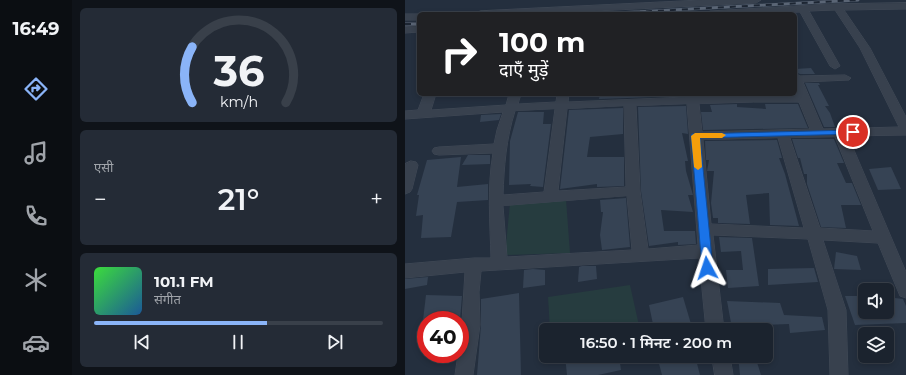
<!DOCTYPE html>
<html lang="hi">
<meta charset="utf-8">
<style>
:root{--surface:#1b232e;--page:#242b36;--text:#f1f3f6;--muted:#a0a4aa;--line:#39404a;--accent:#8ab4f8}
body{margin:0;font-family:Montserrat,"Noto Sans Devanagari",sans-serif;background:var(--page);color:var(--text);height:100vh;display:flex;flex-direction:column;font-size:15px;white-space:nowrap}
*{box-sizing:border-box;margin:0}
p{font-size:13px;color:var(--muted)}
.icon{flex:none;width:22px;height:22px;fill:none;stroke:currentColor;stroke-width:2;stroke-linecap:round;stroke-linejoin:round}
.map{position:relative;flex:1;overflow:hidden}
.sheet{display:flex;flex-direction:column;gap:8px;padding:8px;background:#0f1319;width:333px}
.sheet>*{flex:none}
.banner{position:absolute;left:12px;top:12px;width:380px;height:84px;border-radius:6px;box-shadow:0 2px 6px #0003,0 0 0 1px var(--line);background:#202124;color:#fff;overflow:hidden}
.fabs{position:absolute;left:453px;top:283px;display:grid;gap:8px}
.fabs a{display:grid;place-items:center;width:36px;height:36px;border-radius:6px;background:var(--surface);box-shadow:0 2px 6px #0003,0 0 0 1px var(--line);font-size:20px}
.speed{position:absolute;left:12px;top:311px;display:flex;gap:8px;font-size:20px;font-weight:700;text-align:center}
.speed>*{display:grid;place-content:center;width:52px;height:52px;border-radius:50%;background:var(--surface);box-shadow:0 2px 6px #0003,0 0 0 1px var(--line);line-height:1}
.speed .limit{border:6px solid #d22;background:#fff;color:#111}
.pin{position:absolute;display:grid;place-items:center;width:34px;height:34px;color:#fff;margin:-17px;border:2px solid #fff;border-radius:50%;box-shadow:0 1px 4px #0007}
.me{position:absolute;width:44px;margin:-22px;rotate:355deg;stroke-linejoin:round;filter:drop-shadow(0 0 3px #0008)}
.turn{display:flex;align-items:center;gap:14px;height:84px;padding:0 16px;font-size:18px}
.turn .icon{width:52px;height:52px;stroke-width:2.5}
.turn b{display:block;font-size:28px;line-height:34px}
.big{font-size:30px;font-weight:600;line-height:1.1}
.sheet .widget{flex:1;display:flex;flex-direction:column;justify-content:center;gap:6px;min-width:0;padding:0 14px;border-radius:6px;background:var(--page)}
.sheet .dial{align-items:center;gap:0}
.dial svg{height:104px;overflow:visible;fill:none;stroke:var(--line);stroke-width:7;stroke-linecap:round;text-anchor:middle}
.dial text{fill:var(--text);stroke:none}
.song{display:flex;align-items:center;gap:12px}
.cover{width:48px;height:48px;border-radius:6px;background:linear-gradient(135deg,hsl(120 70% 55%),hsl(210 70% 35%))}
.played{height:4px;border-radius:2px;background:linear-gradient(90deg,var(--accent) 60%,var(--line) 60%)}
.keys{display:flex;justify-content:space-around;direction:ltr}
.heat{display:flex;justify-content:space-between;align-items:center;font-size:22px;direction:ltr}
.trip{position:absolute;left:134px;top:323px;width:234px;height:40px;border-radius:6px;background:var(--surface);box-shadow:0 2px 6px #0003,0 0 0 1px var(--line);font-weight:600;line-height:40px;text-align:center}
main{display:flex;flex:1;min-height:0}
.tabs{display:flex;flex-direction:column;width:72px;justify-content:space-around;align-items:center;background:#0b0e12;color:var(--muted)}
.tabs .icon{width:28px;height:28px}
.tabs .current{color:var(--accent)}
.tabs b{font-size:18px;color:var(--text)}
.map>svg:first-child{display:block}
</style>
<main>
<nav class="tabs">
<b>16:49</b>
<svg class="icon current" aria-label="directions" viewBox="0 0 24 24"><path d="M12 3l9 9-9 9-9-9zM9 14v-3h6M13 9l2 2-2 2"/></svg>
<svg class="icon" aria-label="music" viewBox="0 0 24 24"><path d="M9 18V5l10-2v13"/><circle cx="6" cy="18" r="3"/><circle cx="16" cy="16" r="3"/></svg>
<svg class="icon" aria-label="phone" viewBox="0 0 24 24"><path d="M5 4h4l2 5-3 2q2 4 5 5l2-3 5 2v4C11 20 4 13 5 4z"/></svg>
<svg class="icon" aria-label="climate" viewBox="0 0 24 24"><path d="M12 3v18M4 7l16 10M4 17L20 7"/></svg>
<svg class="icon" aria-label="car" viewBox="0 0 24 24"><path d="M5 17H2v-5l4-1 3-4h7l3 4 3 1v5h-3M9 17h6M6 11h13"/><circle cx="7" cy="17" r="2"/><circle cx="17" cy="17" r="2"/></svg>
</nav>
<section class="sheet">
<div class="widget dial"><svg viewBox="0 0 100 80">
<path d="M14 69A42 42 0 1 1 86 69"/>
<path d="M14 69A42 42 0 0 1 14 26" stroke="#8ab4f8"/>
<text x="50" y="56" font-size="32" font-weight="700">36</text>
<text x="50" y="72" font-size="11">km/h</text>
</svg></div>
<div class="widget"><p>एसी</p>
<div class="heat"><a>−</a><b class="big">21°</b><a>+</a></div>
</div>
<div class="widget">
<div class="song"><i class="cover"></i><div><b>101.1 FM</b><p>संगीत</p></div></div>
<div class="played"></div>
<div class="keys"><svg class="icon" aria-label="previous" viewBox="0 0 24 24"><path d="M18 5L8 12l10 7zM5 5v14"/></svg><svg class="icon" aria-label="pause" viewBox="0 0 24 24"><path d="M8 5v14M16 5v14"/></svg><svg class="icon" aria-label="next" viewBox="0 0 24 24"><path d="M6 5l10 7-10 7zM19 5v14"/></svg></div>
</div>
</section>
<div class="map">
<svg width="501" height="375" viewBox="0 0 501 375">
<rect width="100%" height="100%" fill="#242f3e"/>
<g fill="#263c3f">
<path d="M161,199l4,54 -65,2 5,-52z"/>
<path d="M225,285l10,45h-90l-2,-33z"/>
</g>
<g fill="#364354">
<path d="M406,68l4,6h-15l-5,-2v-3z"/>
<path d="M400,83h14l1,2h-2l11,21h-4l5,7 5,14h-11z"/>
<path d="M195,94h85v2l-86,3z"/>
<path d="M332,104v3l29,2 -1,-5h33l10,24 -105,2 -2,-18h11l-2,-7z"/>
<path d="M281,106l2,28 -6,-1 6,28h-3l1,10 7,24h-5l5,17 -32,-2 3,21h31l1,13 -18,1v-3l-29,4 -8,-55 -3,-84z"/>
<path d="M218,108v26l-33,3 -3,20h37v29l-27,1v-3l-37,5 9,-79z"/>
<path d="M113,112h26l-1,12h8l-8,63 -13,-1 1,-2 -22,1 1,-44z"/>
<path d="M96,114l-2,6 -19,2 1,-7z"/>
<path d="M387,139h42l10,24h-7l9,20h6l9,22h-20l5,23 -25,-1 -14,-43v-10h-3l-4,-16h-2z"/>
<path d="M372,140l5,18h-3l6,16 14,52 -29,-1 -1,-32 -23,2 4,29 -32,-1v-5h-5l-2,-15 3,-32h-7l2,-11h-3l-1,-19z"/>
<path d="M63,155h22v9l-28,1z"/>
<path d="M56,157l-4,30 31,-3v16l-31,2 -6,35 -30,1 2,-23 -7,1 3,-21h-2l10,-35z"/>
<path d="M486,167l10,22 -23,1 -9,-21z"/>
<path d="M221,198l4,49 -28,3 -2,-15 3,-23h-2l-1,-12z"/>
<path d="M314,237l33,1 7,48 -31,2 -2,-18h17l-2,-19 -20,1z"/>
<path d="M431,252l21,4 4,14 -27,-1z"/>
<path d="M177,266h14l1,13 -19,3 1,-15z"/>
<path d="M409,268l4,14 -50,3v-16z"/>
<path d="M128,269l12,1v15l-22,3 1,-18z"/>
<path d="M23,277l-1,8 -22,4v-10z"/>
<path d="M114,293l2,82h-44l4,-50v-26z"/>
<path d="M21,295l36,1 -2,24h-37z"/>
<path d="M440,296h20v16h22v-15l16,2 3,7v17l-51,2z"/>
<path d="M278,297l8,27 -37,5 -5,-24z"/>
<path d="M322,301l53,2 4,12 38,2 3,13 -35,3 -1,-9 -26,1 1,5h-30v-7h-3z"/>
<path d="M160,356h54l2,14 -23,5h-31z"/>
<path d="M252,356h38l5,19h-38z"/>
<path d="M333,356h17l6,19h-21z"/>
</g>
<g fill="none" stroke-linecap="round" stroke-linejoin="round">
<g stroke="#414a57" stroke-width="1">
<g id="minor">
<path d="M297,0h59l-5,3 -221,11h-60l5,-3z"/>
<path d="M501,3v6l-62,1 26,38 36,69v18l-58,1 58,136v26l-6,-2 -22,-53 -55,-3 23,70 2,65h-18l-2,-65 -20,-71 -95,-4 11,95h-18l-7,-72 -218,13 -2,21 1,33 -7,50h-18l3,-21h2l5,-82 -60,6v-14l69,-6h17c-1,-36 -4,-70 2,-105l-54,2 -5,-1 -2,-3 2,-3 5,-1 55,-3 3,-14 6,-18 -98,7v-8l13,-1 6,-16h12l-5,16 75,-5 3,-11h12l-3,10 38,-2 1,-8h12l-1,8 118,-5v-3h12v3l99,-2 -2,-5v-17l5,3 45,-1 6,3 -2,2 -46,2 20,47 76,-2 -39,-79 -25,-38 -26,1 31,55 -5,3 -5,-3 -30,-54 -42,2h-53l5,-3 120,-7zM349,102h45l11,27 -108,3 -3,-28zM282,104l11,141 -50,4 -8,-58 -4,-85zM219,106l2,81 -68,4 9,-82zM150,109l-11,83 -41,3c1,-28 3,-56 12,-84zM430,137l38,94 -53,-3 -30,-90zM373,138l26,90 -93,-4 -8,-84zM222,196l5,54 -125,7 -4,-51z"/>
<rect x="0" y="14" width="14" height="6"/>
<path d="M14,26v6l-14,1v-6z"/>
<path d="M6,161l5,1 2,3 -6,24 -2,3 -5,2v-30z"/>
<path d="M307,356h18l3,19h-18z"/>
</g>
</g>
<use href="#minor" fill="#38414e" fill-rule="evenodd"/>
<g stroke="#5a6575" stroke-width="3">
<g id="rail">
<path d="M193,14l260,-14"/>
<path d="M0,24h14"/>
</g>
</g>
<use href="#rail" stroke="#1d2633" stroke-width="2" stroke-dasharray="6" stroke-linecap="butt"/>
</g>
<path fill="#1a73e8" stroke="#114b97" d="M448,130l3,1v3l-156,4 13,130 -2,3 -4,1 -3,-1 -2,-3 -11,-132 1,-2z"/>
<path fill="#f59e0b" d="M290,133h27l4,2 -4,3h-22l2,29 -4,3 -4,-3 -3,-31z"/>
</svg>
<div class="fabs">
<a><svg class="icon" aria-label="sound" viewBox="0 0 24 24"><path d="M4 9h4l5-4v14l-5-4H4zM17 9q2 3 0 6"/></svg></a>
<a><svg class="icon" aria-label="layers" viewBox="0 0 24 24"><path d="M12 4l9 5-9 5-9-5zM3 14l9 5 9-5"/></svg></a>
</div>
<div class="speed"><div class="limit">40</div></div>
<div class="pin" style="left:448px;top:132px;background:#d93025"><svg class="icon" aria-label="arrive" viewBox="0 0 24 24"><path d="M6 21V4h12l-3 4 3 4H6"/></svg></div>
<svg class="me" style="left:302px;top:268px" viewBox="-20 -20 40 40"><path d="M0-17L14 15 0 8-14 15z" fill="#1a73e8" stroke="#fff" stroke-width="4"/></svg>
<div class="trip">16:50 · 1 मिनट · 200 m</div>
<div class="banner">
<div class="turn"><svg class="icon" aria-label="right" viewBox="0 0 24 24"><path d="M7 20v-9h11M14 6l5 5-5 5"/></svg><div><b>100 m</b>दाएँ मुड़ें</div></div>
</div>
</div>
</main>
